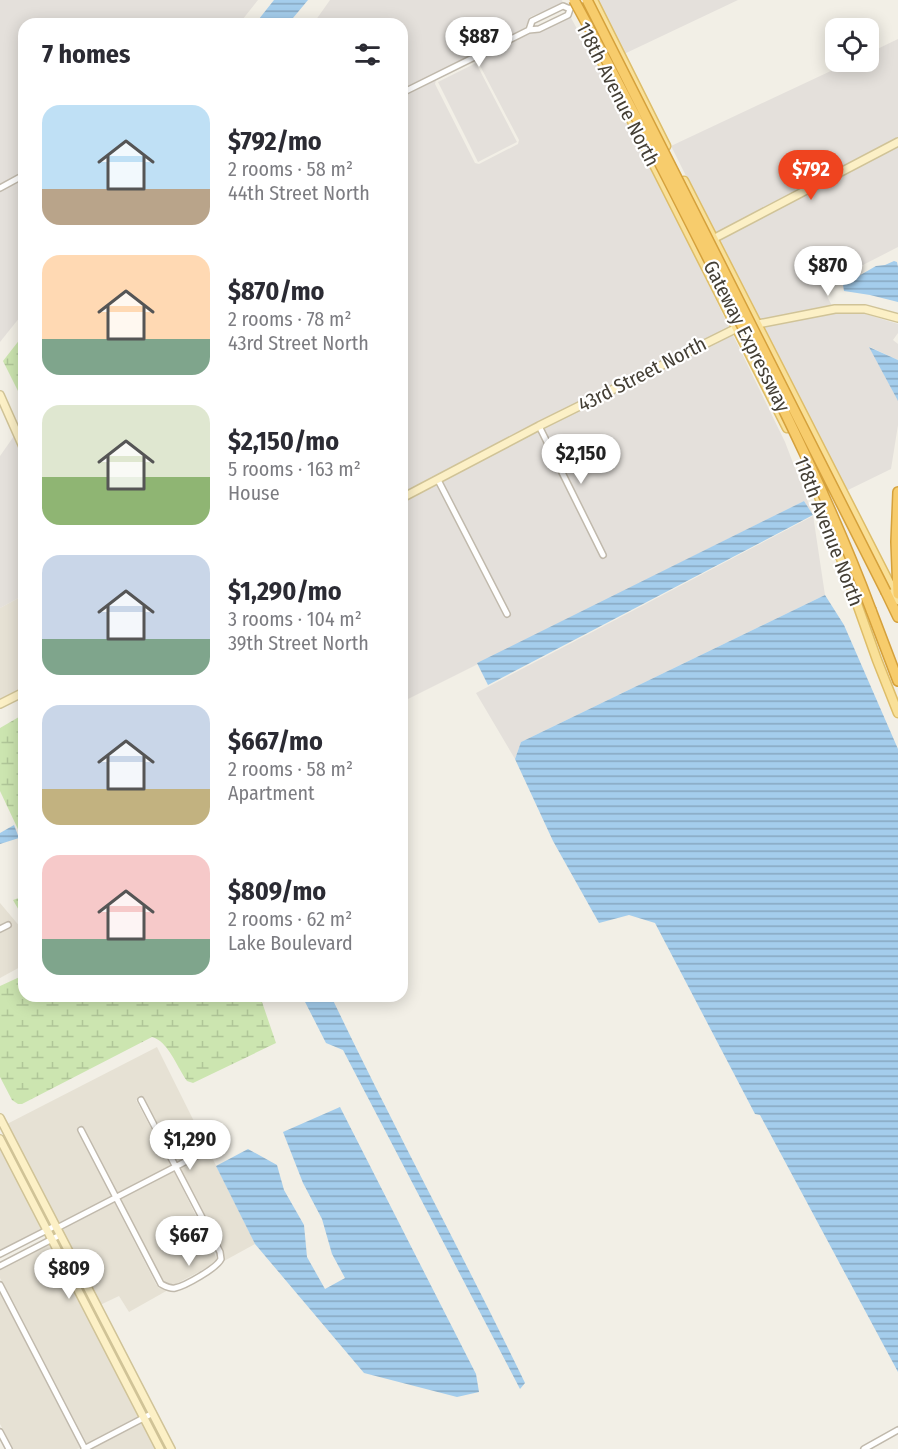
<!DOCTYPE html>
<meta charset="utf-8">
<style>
body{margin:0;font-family:"Fira Sans Condensed",sans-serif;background:#f2f2f3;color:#2b2b33;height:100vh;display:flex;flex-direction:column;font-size:22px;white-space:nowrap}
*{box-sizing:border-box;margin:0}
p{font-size:20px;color:#7c7c81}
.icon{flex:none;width:33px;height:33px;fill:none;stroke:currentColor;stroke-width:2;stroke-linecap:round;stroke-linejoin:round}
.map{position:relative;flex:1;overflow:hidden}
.side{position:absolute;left:18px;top:18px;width:390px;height:984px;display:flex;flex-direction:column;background:#fff;border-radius:18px;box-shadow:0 3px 15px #0003}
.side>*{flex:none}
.fabs{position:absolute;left:825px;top:18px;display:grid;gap:12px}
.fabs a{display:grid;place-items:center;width:54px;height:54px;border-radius:12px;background:#fff;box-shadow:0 3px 15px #0003;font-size:30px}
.price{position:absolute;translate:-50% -51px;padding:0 14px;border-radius:21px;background:#fff;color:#222;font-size:20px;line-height:39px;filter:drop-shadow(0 2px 3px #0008)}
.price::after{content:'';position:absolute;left:50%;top:36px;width:18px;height:14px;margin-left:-9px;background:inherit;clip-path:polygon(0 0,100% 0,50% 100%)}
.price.active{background:#ef441f;color:#fff}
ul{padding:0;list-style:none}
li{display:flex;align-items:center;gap:18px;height:150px;padding:0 24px}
li span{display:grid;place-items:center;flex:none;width:168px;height:120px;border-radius:18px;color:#555}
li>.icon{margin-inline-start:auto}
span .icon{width:72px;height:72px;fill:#fffc;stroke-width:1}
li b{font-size:26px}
h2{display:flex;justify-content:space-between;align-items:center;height:72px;padding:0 24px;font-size:26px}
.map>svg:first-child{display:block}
</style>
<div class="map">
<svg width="898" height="1449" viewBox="0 0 898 1449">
<defs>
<pattern id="wetland-marsh" width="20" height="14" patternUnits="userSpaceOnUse" patternTransform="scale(1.5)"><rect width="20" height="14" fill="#cce5b0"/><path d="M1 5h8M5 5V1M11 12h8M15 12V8" fill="none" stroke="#b0c698"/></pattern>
<pattern id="water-rules" width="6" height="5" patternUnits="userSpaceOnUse" patternTransform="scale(1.5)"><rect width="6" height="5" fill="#a4cdec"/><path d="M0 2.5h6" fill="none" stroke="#87a8c0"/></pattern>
</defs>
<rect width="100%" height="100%" fill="#f2efe6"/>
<path fill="#e6e1d4" d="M24 595V688L0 701V608Z
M0 903 21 928 18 952 22 966 0 978V932L12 926 9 921 0 925Z
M157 1047 255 1244 224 1261 222 1249 180 1168 208 1153 205 1148 177 1163 142 1096 136 1100 171 1166 118 1194 82 1126 77 1130 112 1197 58 1224 7 1124Z
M0 1146 42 1229 0 1251Z
M174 1171 217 1259 214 1264 174 1285 163 1281 120 1199Z
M114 1202 156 1284 159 1288 168 1290 129 1312 119 1296 100 1305 61 1229Z
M50 1244 139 1417 86 1445 0 1278V1270Z
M0 1293 80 1448 77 1449H13L0 1424Z
M142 1422 156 1449H91Z"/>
<path fill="#e4e0db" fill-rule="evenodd" d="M0 0H258L239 24H24V172L0 185Z
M330 0H562L563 3 530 17 525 28 402 90V24H313Z
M597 0H738L624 54Z
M570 16 648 159 729 327 534 425 402 495V97L525 35 540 32ZM474 61 478 62 519 140 518 144 479 164 475 163 435 84 436 80Z
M898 39V139L715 234 671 146 850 62H868L869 53Z
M476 63 517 142 478 162 438 82Z
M898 146V247L822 286 832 306 759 321 718 240Z
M24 179V312L0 342V191Z
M835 312H859L898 324V333L893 340 898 344V360L870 347 898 401V425L891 469 846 491 762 327Z
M732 333 785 442 813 515 825 595 521 742 515 759 476 693 813 516 804 501 402 702V502L436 484 505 618 511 616 442 481 537 431 601 558 607 556 543 427Z
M14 436 24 458V595L0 608V456Z"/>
<path fill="url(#wetland-marsh)" d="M24 334V381L18 391 3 361Z
M24 714V842L0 791V728Z
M24 896V919L13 900Z
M24 975V996H261L262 1002 276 1043 193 1083 187 1081C177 1067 168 1041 152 1037L22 1104H18L12 1100 0 1077V986Z"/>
<path fill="url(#water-rules)" d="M274 0H308L288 24H255Z
M894 261 897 262 898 267V302L870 295 844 291 843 285 876 266 885 265Z
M869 347 898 360V401Z
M804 501 813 515 488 685 477 663Z
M825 595 844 625 898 749V1372L760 1115 755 1114 655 923 629 915 599 923 553 841 515 759 521 742Z
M14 825 19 838 0 844V833Z
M302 996H331C393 1126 462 1253 525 1383L520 1389 343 1050 326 1043Z
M340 1107 476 1374 479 1392 457 1397 364 1373 255 1244 216 1166 248 1149 277 1165 284 1190 304 1225 307 1257 325 1289 345 1278 332 1254 322 1219 303 1183 283 1132Z"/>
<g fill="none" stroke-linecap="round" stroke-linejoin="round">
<defs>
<path id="street" d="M529 30 539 29 568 15 570 9 572 7
M402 93 529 30 532 21 563 6 570 9
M0 188 24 175
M539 426 603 555
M438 480 507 614
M0 929 8 925
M81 1130 161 1284C165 1286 170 1289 175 1288 185 1286 217 1268 221 1259L220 1252 141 1100
M57 1228 204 1152
M0 1254 55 1226
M0 1266 60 1235
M0 1285 85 1449
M0 1432 9 1449
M84 1449 153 1413
M864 1449 898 1430"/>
<path id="secondary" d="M713 239 898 142
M753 325 835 309H865L898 318
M0 395 24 449
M402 498 539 426 739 327
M0 704 24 692
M0 1118 171 1449
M0 1139 160 1449"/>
<path id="primary" d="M593 0 666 146
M595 48 787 428
M684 181 898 600
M817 491 877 660 898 713"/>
<path id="highway" d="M898 492 896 542 898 594
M886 592 898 617
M871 610 898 681"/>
</defs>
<use href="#street" stroke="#c0b9ac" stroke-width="8"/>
<use href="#secondary" stroke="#d0c397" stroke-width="10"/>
<use href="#primary" stroke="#debd68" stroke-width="11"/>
<use href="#highway" stroke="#d5a13c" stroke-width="12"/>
<use href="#street" stroke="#fff" stroke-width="5"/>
<use href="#secondary" stroke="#fcf0c6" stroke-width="7"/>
<use href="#primary" stroke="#f9e098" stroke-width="8"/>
<use href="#highway" stroke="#f7cc6c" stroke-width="9"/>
<defs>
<path id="highway-bridge" d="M574 0C628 99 678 199 729 300 780 401 831 503 871 610
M587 0 886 592"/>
</defs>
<use href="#highway-bridge" stroke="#d5a13c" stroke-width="12" stroke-linecap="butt"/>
<use href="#highway-bridge" stroke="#f7cc6c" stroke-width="9"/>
</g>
<g text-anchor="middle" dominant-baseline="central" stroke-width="4.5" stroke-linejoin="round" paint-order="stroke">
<g font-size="20" fill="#443f35" stroke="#fff">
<text transform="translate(618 94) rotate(63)">118th Avenue North</text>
<text transform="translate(747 336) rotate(63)">Gateway Expressway</text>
<text transform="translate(642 374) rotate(-27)">43rd Street North</text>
<text transform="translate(829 531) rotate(69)">118th Avenue North</text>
</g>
</g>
</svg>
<div class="fabs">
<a><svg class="icon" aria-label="locate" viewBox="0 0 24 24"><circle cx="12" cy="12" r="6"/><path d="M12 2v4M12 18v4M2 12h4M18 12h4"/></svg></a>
</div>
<b class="price" style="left:479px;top:68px">$887</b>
<b class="price active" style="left:811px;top:201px">$792</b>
<b class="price" style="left:828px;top:297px">$870</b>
<b class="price" style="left:581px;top:485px">$2,150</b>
<b class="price" style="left:190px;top:1171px">$1,290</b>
<b class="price" style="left:189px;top:1267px">$667</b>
<b class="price" style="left:69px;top:1300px">$809</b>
<section class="side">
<h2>7 homes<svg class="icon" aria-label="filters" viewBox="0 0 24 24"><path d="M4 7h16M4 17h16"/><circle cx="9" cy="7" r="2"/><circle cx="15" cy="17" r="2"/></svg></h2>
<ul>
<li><span style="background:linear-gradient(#bfe0f5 70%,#b9a48a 0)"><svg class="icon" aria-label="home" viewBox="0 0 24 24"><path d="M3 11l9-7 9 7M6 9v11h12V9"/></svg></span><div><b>$792/mo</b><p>2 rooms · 58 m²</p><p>44th Street North</p></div></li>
<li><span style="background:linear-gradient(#ffd9b3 70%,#7fa58c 0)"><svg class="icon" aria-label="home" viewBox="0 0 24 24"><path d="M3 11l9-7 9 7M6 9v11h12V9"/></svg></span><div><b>$870/mo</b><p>2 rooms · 78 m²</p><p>43rd Street North</p></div></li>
<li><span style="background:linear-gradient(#dfe7d0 60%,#8fb573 0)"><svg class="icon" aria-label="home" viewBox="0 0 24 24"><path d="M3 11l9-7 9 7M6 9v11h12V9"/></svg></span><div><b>$2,150/mo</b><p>5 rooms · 163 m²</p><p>House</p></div></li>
<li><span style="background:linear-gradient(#c9d6e8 70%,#7fa58c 0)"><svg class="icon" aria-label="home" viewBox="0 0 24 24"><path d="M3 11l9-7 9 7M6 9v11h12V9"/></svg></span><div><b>$1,290/mo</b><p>3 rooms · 104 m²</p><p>39th Street North</p></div></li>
<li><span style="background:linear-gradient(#c9d6e8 70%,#c2b280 0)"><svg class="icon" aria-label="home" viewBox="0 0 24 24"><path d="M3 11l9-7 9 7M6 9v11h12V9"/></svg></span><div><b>$667/mo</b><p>2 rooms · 58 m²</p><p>Apartment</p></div></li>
<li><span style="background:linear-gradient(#f6c9c9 70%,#7fa58c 0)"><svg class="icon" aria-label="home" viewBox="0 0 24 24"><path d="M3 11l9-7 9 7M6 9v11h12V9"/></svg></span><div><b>$809/mo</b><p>2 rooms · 62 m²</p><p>Lake Boulevard</p></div></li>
</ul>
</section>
</div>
